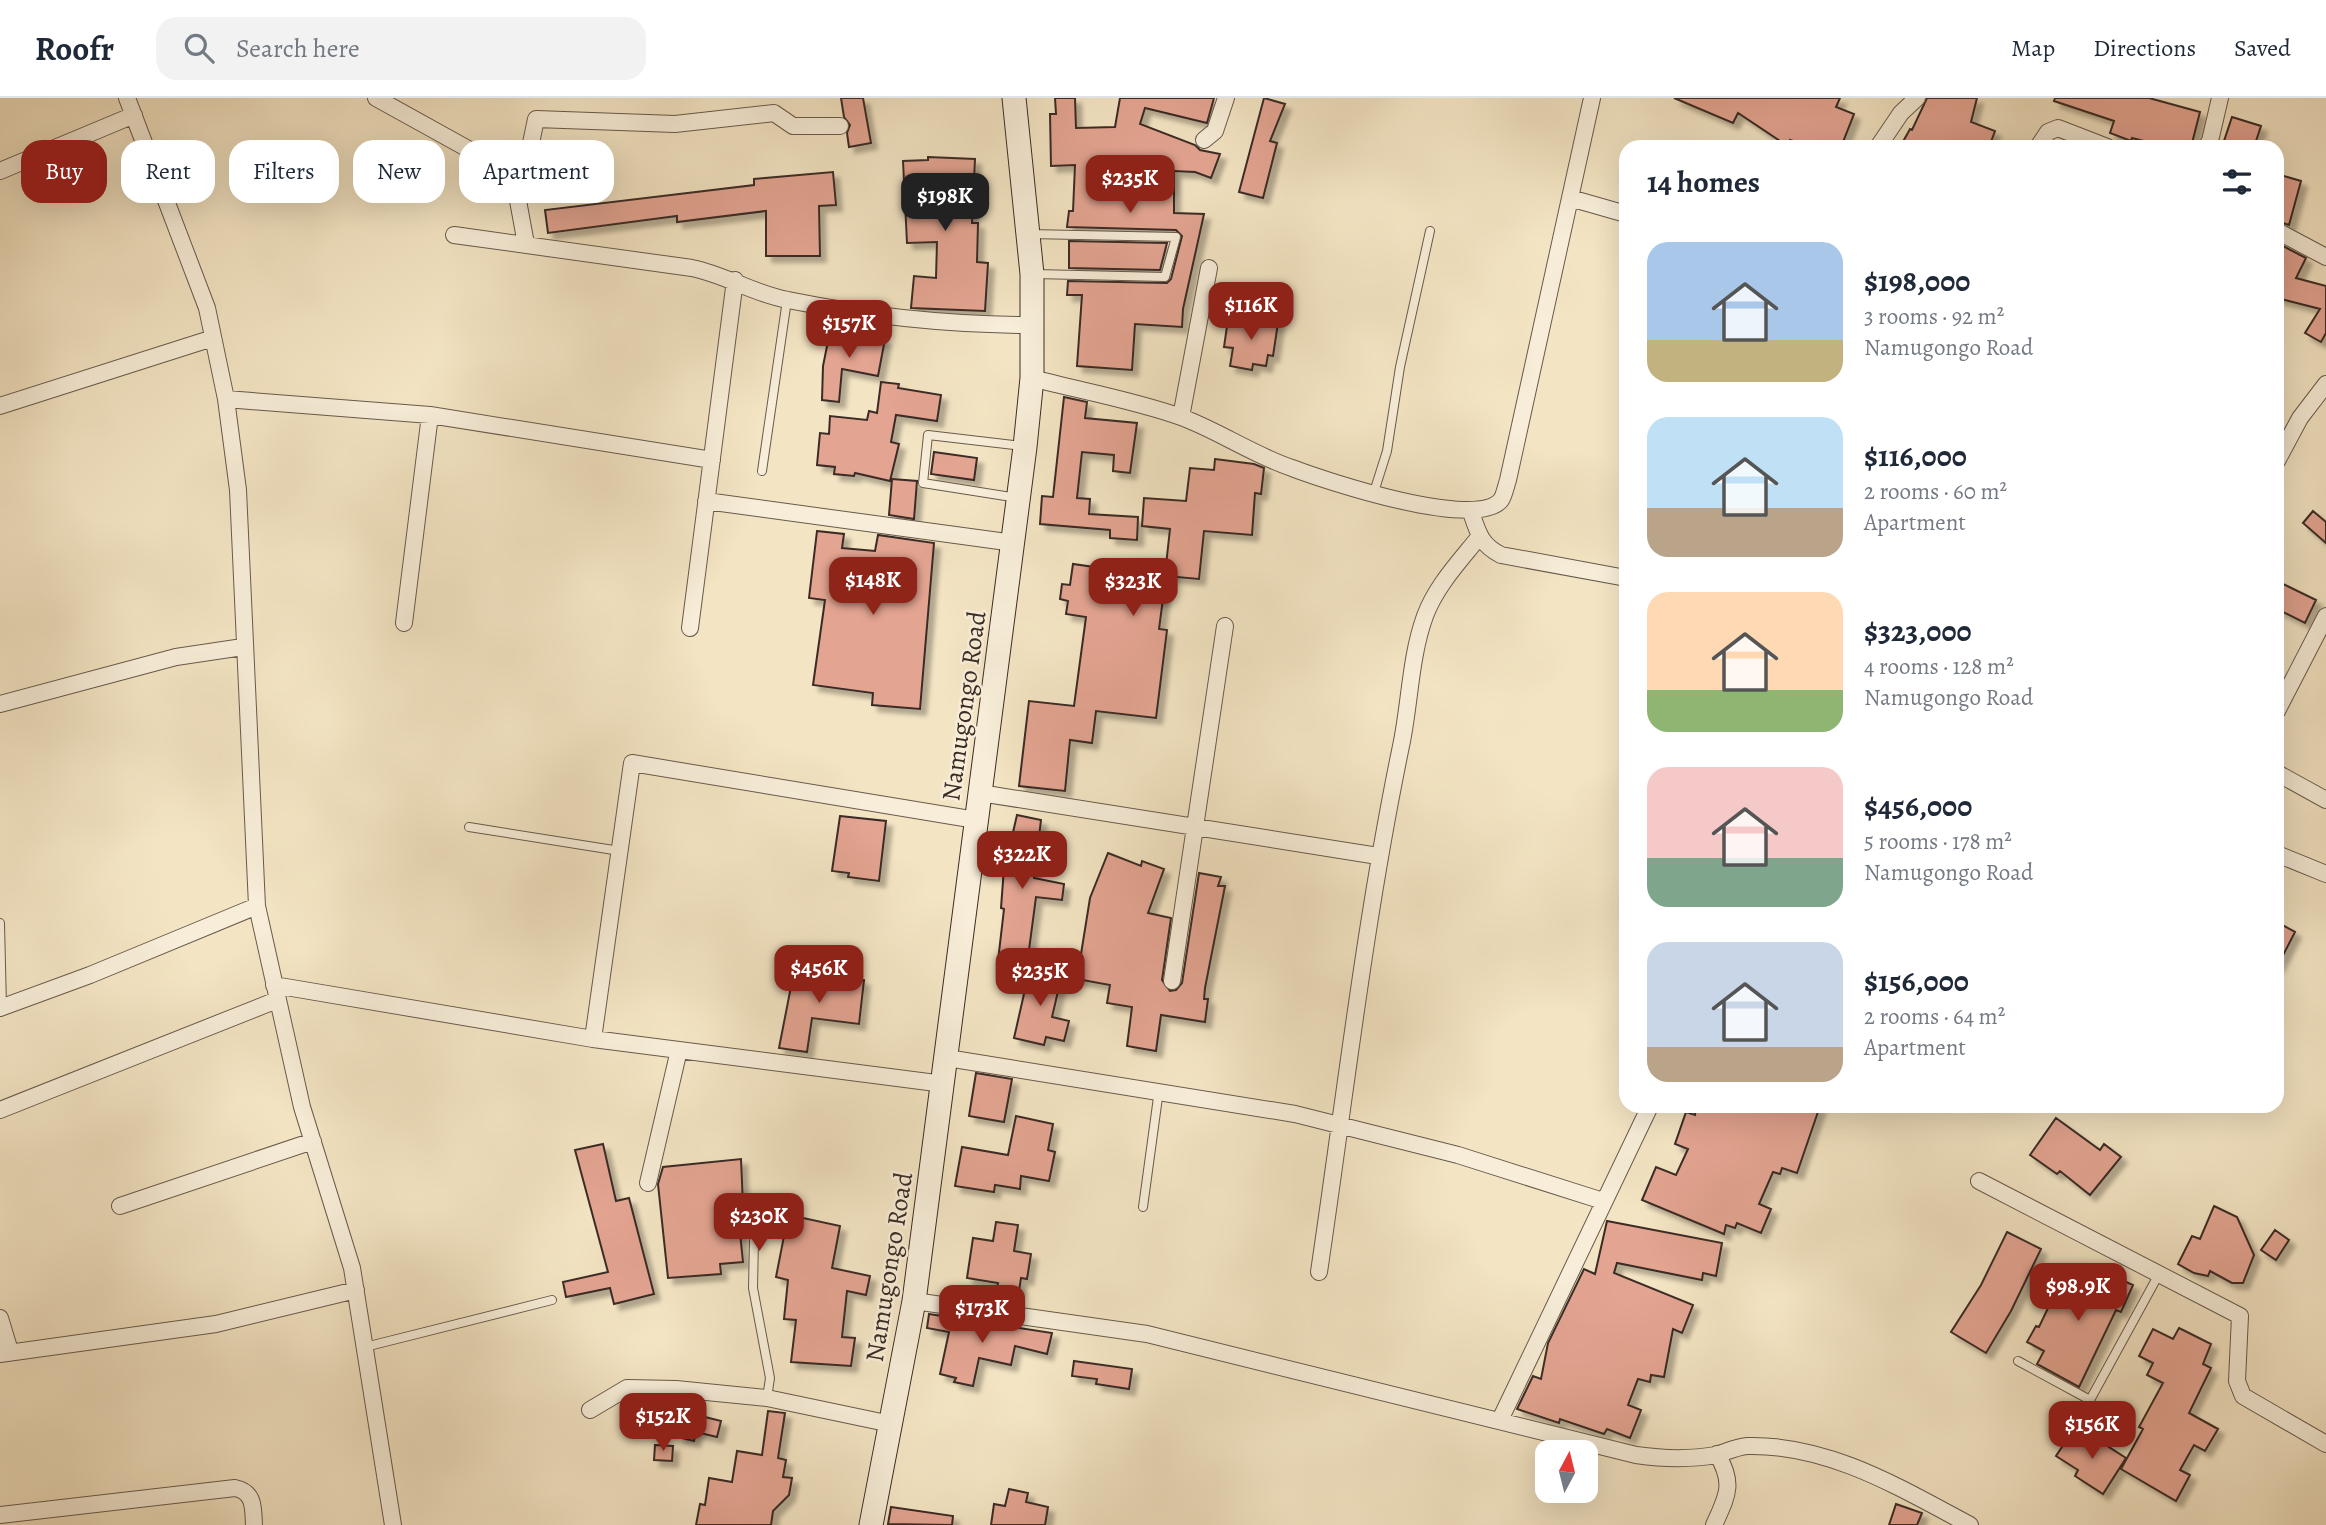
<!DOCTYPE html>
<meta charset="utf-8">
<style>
body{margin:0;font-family:Alegreya,serif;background:#f2f2f3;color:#1f2937;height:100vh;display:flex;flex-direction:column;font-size:26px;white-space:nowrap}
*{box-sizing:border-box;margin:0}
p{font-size:23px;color:#747a83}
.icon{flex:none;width:38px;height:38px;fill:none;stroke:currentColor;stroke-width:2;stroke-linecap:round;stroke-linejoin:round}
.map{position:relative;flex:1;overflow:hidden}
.sheet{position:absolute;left:1619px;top:42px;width:665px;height:973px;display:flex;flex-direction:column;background:#fff;border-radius:21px;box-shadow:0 7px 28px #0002}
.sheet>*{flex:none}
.guide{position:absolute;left:21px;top:42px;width:665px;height:63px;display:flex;gap:14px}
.needle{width:46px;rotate:7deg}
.fabs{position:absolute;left:1535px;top:1342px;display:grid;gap:14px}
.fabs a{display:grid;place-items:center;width:63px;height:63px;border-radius:14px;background:#fff;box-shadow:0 7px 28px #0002;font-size:35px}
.price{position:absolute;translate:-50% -60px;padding:0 16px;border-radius:14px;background:#8f2418;color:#fff;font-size:23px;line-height:46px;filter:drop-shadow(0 2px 4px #0008)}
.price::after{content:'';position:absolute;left:50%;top:42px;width:21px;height:16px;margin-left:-10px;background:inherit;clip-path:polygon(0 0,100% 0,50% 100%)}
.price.selected{background:#222;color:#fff}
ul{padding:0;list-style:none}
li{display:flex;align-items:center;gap:21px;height:175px;padding:0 28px}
li span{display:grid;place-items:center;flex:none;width:196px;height:140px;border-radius:21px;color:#555}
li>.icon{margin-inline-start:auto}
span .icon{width:84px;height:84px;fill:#fffc;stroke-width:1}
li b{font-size:30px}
h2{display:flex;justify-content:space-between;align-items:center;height:84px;padding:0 28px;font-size:30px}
.chip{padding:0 24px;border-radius:21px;background:#fff;box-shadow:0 7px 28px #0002;font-size:24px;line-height:63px}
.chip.selected{background:#8f2418;color:#fff}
header{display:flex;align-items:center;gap:42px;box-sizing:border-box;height:98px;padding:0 35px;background:#fff;border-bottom:2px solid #e0e1e3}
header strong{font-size:33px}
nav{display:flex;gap:38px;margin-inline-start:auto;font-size:24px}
.search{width:490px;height:63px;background:#f2f2f3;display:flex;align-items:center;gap:18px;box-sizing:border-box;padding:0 24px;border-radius:21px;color:#747a83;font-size:26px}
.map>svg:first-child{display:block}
</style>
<header>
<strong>Roofr</strong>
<div class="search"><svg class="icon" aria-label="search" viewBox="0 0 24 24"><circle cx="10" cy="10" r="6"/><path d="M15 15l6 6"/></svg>Search here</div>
<nav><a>Map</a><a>Directions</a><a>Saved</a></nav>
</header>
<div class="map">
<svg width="2326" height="1427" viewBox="0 0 2326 1427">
<defs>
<filter id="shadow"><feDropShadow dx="6" dy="6" stdDeviation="2" flood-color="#0004"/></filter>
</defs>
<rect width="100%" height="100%" fill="#f3e4c3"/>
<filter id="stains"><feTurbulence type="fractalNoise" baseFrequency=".00286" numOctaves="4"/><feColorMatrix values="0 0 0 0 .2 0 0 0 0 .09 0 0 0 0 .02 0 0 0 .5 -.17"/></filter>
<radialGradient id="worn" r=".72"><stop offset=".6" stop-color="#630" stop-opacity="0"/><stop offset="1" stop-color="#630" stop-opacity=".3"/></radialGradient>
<path fill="#e3a491" stroke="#3a2c25" stroke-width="2" fill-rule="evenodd" filter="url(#shadow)" d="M841 0H863L871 45 849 49 847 35 850 27 844 19Z
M1055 0H1075L1076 30 1115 29 1120 0H1214L1207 25 1145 10 1140 26 1195 47 1200 52 1220 56 1211 80 1195 74 1174 73V115L1204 116 1183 211 1182 229 1135 226 1132 272 1077 268 1082 197H1067L1068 183 1167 185 1171 181 1182 138 1176 132 1067 129 1069 113H1073L1075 67 1051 68 1050 16H1056Z
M1264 0 1285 6 1270 43 1277 45 1263 100 1239 94Z
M1674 0H1840L1836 9 1854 16 1841 49H1821L1808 44 1807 47 1790 42 1789 49 1738 15 1733 25Z
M1927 0H1977L1971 24 1995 33 1989 49H1900L1910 31 1912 32Z
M2055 0H2149L2200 14 2191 49H2167L2132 40 2131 43 2110 35 2114 23 2054 3Z
M2232 19 2261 28 2254 49H2222Z
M928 59 975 61 972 125H978L977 164 988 165 985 213 911 210 914 178 936 180 937 144 907 145 903 63 928 62Z
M833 74 836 107 819 108 820 158H766V113L677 124V118L548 135 545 112 754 87V81Z
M2277 76 2301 83 2289 127 2277 123Z
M1069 143 1167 145 1160 172 1069 170Z
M2277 145 2306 160 2296 180 2326 188V235L2321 244 2305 235 2320 211 2277 200Z
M1236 218 1278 225 1273 258 1268 257 1266 268 1253 266 1252 272 1230 268 1233 250 1224 249 1227 228 1235 229Z
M830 233 885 241 878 278 842 271 839 304 822 302 823 268Z
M881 284 899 286 898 290 941 297 937 323 896 317 891 344 899 346 890 383 855 375 854 378 834 376 835 369 817 367 820 335 829 336 830 318 867 322 869 313 877 315Z
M1064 299 1087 304 1085 320 1137 325 1130 375 1113 373 1114 357 1082 354 1077 400 1090 401 1089 416 1138 419 1137 442 1110 440V432L1040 426 1042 398 1053 399Z
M934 354 977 360 974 382 931 376Z
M1215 361 1254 366 1264 370 1261 396 1255 395 1252 437 1204 433 1199 481 1166 478 1159 531 1167 532 1156 620 1096 613 1092 645 1070 642 1065 693 1019 688 1029 603 1074 608 1086 519 1066 516 1068 503 1060 501 1062 486 1070 487 1073 466 1122 473 1123 462 1166 467 1170 431 1142 428 1144 400 1186 403 1190 370 1214 372Z
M892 381 917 383 914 421 889 417Z
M2313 413 2326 424V445L2303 425Z
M817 433 844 436 842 450 875 453 878 437 934 445 920 611 872 607 873 595 813 587 825 502 809 500ZM881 467 916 471 913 499 879 495Z
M2277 483 2316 502 2305 525 2277 511Z
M1017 717 1041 722 1034 780 1064 786 1062 802 1036 799 1027 867 998 863 1004 811 1001 810 1006 743H1011Z
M840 718 886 723 879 783 848 779 849 775 832 773Z
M1108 755 1141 768 1142 763 1164 771 1148 815 1171 820 1162 882 1170 893 1176 892 1182 885 1199 775 1221 779 1218 788H1225L1205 890 1204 901H1208L1205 924 1161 917 1156 953 1127 948 1132 909 1107 905 1110 887 1077 881 1090 800Z
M2277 824 2295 834 2277 869Z
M1031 865 1055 869 1053 888 1059 889 1052 919 1069 923 1064 943 1046 939 1044 947 1014 940Z
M795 868 819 872 818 876 864 882 859 926 812 920 807 954 779 950Z
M976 975 1012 981 1004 1024 969 1018Z
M1696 1008H1820L1797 1075 1782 1070 1780 1076 1773 1074 1759 1106 1771 1111 1761 1135 1737 1125 1735 1130 1726 1127 1724 1136 1642 1102 1656 1069 1676 1077 1688 1051 1675 1046 1686 1014 1695 1017Z
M1016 1018 1053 1026 1048 1052 1055 1054 1049 1083 1021 1078 1020 1091 995 1087 994 1094 955 1088 962 1049 1008 1057Z
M2056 1020 2100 1052 2104 1046 2121 1059 2090 1097 2060 1073 2057 1076 2030 1057Z
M603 1046 616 1103 629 1100 654 1196 614 1206 610 1190 566 1199 563 1184 608 1174 575 1052Z
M741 1061 743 1107 840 1128 832 1170 870 1178 866 1197 847 1193 842 1239 855 1240 851 1268 791 1264 796 1222 784 1221 788 1182 776 1179 785 1133 739 1125 743 1164 720 1166 721 1176 668 1180 658 1086 663 1069Z
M2214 1108 2237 1119 2254 1157 2243 1185H2232L2210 1173 2208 1178 2194 1175 2178 1166 2192 1138 2200 1141Z
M1607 1123 1722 1145 1716 1178 1703 1175 1702 1182 1617 1165 1614 1175 1693 1207 1682 1235 1673 1231 1664 1279 1651 1277 1650 1284 1638 1281 1628 1307 1641 1312 1630 1340 1607 1331 1604 1336 1560 1321 1559 1325 1517 1311 1533 1278 1541 1281 1548 1245 1584 1171 1595 1176Z
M996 1124 1018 1127 1014 1153 1031 1156 1027 1181 1021 1180 1019 1193 997 1190 998 1185 967 1180 973 1140 993 1143Z
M2275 1132 2289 1142 2276 1162 2261 1152Z
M2007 1134 2041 1151 2011 1213 1986 1255 1951 1234 1981 1187Z
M2068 1168 2104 1185 2108 1176 2133 1187 2121 1214 2116 1212 2079 1289 2037 1266 2044 1253 2027 1244 2036 1228 2039 1229Z
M929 1216 1052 1235 1047 1256 1015 1248 1011 1267 979 1260 973 1288 954 1284 956 1280 940 1276 949 1234 927 1230Z
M2179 1230 2211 1246 2203 1266 2211 1270 2189 1315 2218 1331 2205 1353 2194 1347 2180 1372 2190 1377 2176 1403 2121 1371 2143 1331 2139 1329 2163 1285 2147 1277 2153 1265 2139 1258 2153 1231 2173 1241Z
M1074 1263 1132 1271 1129 1291 1096 1286 1097 1281 1072 1278Z
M768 1313 785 1315 778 1360 786 1362 783 1379 792 1380 789 1397 773 1413 771 1427H696L700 1406 705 1407 709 1380 732 1384 737 1353 762 1357Z
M685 1314 721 1323 717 1339 696 1334 694 1343 678 1339Z
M2072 1334 2086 1344 2090 1337 2126 1360 2103 1396 2075 1378 2078 1372 2056 1358Z
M655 1347 673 1348 672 1363 654 1362Z
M1009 1391 1028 1395 1026 1404 1048 1409 1045 1427H991L994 1406 1005 1408Z
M1896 1406 1922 1415 1917 1427H1889Z
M891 1409 953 1418 952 1427 888 1426Z"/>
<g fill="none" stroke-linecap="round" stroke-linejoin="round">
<defs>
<path id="lane" d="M1029 136 1176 139 1165 179 1035 176
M762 373 787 202
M1374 394 1387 353 1400 269 1430 133
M1018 400 923 385 928 337 1022 348
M469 729 620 753
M0 825 2 909
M1143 1109 1159 992
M754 1142 753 1190 770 1280 767 1300
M365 1249 552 1202
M2018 1263 2090 1302 2159 1176"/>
<path id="street" d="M127 0 207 210 226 301 238 392 257 808 302 1009 352 1170 393 1427
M376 0 497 67 514 81 526 146
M1204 42 1215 33 1226 0
M1878 49 1901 15 1917 0
M2038 49 2048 34 2058 30 2107 49
M2206 49 2210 43 2220 0
M0 73 134 17
M514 81 525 74 536 21 675 26 774 15 793 28H840
M1570 100 1626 116
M2277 133 2326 159
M454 137 692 170C726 177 754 196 788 202 867 218 953 227 1033 227
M1032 280C1081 293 1133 302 1181 319 1219 333 1253 357 1292 370 1326 383 1477 433 1501 402 1504 398 1506 388 1508 382L1592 0
M226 301 430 317 712 362
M0 308 213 240
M1181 319 1209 170
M2277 363 2300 320 2326 286
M706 403 1014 445
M1471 414C1478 435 1481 447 1501 457L1626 480
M404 525 430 317
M690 530 735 182
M0 606 176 559 243 549
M2277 613 2326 518
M2277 675 2326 702
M980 695 1378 758
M2277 756 2326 776
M1172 883 1225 528
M274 887 593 941 944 986
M0 910 90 877 257 808
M593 941 632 665 976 722
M947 960 1295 1016 1458 1057 1603 1103
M0 1012 277 902
M1979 1083 2240 1218 2237 1283 2243 1298 2326 1346
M648 1085 679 952
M120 1108 313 1043
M1319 1174C1345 998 1365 822 1401 648 1410 606 1410 559 1425 518 1436 488 1459 464 1479 439
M914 1203 1147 1236 1636 1357C1664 1361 1688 1362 1716 1357 1726 1354 1736 1349 1747 1348 1829 1346 1900 1390 1970 1427
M0 1220 10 1253
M0 1256 216 1226 356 1192
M590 1312 627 1290 676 1291 767 1300 891 1326
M1500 1322 1650 1008
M0 1417 235 1390C255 1394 253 1411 254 1427
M1714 1427C1727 1398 1735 1386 1717 1356"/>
<path id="secondary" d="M871 1427 914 1203 1025 349 1032 280V176L1014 0"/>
</defs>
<use href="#lane" stroke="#685a4c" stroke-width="10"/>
<use href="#street" stroke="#685a4c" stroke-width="18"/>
<use href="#secondary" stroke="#3a2c25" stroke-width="25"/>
<use href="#lane" stroke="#f7edd8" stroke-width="8"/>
<use href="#street" stroke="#f7edd8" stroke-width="16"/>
<use href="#secondary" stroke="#f7edd8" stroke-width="23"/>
</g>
<g text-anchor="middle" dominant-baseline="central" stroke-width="5" stroke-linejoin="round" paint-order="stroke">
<g font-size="26" fill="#3a2c25" stroke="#f7edd8">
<text transform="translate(964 608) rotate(-82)">Namugongo Road</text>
<text transform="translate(889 1169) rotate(-81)">Namugongo Road</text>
</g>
</g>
<rect width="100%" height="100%" filter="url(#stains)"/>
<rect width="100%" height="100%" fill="url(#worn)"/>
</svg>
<div class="fabs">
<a><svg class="needle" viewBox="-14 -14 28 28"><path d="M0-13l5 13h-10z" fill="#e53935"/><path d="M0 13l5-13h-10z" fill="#747a83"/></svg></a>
</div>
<b class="price" style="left:1130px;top:117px">$235K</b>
<b class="price selected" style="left:945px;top:135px">$198K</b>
<b class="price" style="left:1251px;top:244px">$116K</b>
<b class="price" style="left:849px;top:262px">$157K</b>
<b class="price" style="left:873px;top:519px">$148K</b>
<b class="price" style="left:1133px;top:520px">$323K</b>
<b class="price" style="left:1022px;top:793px">$322K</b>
<b class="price" style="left:819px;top:907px">$456K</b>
<b class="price" style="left:1040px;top:910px">$235K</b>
<b class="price" style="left:759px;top:1155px">$230K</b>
<b class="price" style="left:2078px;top:1225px">$98.9K</b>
<b class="price" style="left:982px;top:1247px">$173K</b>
<b class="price" style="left:663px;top:1355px">$152K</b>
<b class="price" style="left:2092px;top:1363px">$156K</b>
<div class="guide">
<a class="chip selected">Buy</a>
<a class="chip">Rent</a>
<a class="chip">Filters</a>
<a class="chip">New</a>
<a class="chip">Apartment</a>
</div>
<section class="sheet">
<h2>14 homes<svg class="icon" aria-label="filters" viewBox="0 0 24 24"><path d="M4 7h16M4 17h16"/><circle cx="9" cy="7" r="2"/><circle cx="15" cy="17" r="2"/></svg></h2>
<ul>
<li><span style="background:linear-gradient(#a9c7e8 70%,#c2b280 0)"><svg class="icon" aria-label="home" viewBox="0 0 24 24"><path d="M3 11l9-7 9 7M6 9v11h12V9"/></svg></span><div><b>$198,000</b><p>3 rooms · 92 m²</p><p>Namugongo Road</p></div></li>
<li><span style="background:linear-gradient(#bfe0f5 65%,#b9a48a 0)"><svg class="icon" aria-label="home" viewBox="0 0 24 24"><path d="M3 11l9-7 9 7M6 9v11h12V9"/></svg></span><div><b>$116,000</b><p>2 rooms · 60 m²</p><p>Apartment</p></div></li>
<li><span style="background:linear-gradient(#ffd9b3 70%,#8fb573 0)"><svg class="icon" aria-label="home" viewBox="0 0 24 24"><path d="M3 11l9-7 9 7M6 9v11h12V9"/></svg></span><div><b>$323,000</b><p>4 rooms · 128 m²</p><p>Namugongo Road</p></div></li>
<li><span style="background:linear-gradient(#f6c9c9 65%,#7fa58c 0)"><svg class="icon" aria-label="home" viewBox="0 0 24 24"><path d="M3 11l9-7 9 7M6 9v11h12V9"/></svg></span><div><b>$456,000</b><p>5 rooms · 178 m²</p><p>Namugongo Road</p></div></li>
<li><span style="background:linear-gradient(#c9d6e8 75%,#b9a48a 0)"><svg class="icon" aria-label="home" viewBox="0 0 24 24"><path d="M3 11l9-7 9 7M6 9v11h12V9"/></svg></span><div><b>$156,000</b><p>2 rooms · 64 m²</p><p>Apartment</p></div></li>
</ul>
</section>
</div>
